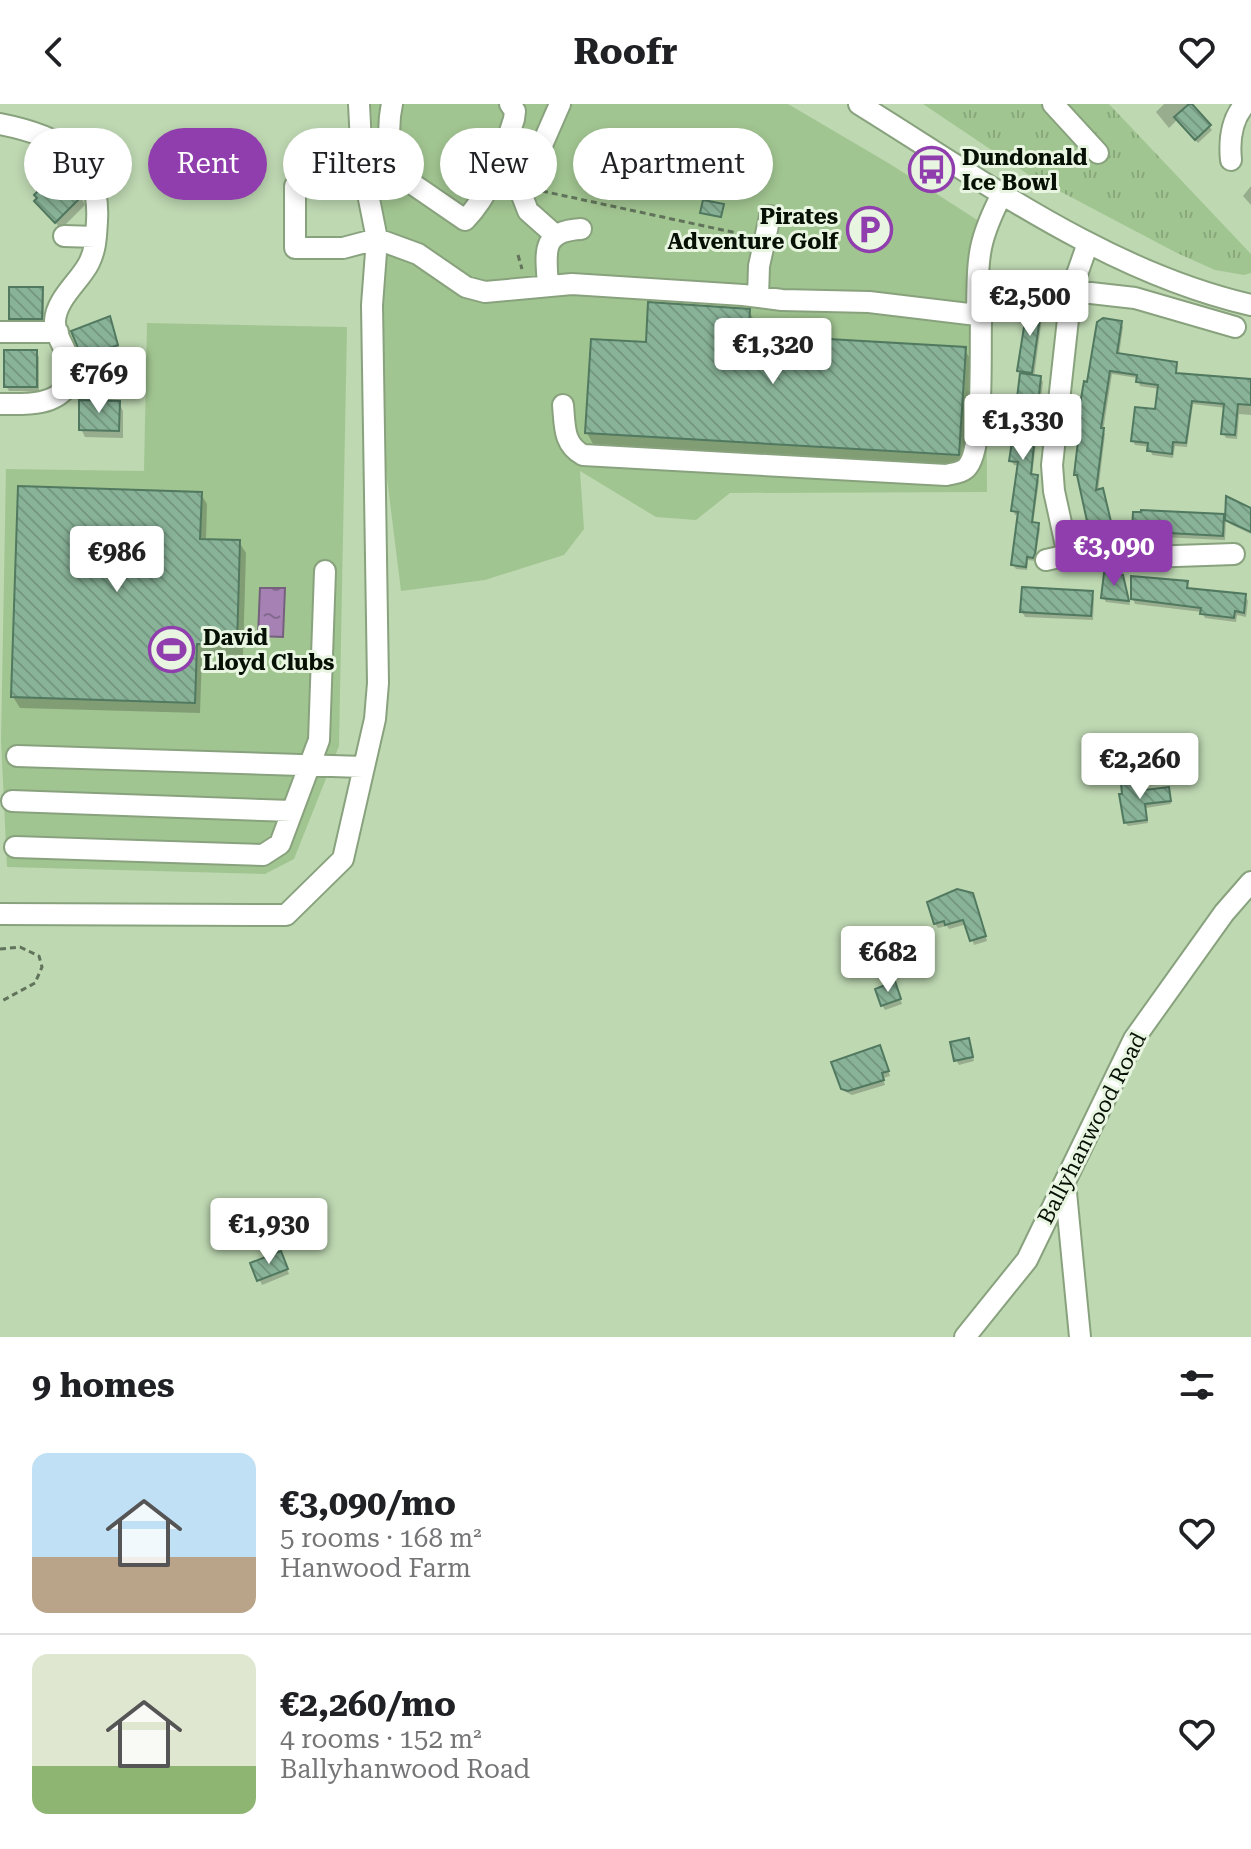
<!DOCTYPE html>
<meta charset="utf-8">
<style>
body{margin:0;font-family:"Roboto Serif",serif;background:#f6f6f6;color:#202124;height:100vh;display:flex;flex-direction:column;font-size:30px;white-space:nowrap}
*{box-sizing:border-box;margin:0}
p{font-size:26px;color:#757577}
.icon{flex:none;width:44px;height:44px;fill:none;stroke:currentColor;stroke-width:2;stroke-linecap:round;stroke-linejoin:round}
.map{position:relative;height:1233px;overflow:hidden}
.panel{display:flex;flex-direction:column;background:#fff;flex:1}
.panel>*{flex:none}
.guide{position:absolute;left:24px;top:24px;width:800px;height:72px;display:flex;gap:16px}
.price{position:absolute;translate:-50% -68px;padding:0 18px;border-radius:8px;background:#fff;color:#222;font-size:26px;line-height:52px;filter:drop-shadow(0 2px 4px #0008)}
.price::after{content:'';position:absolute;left:50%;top:48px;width:24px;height:18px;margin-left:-12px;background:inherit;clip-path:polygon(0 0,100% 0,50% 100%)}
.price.current{background:#903ead;color:#fff}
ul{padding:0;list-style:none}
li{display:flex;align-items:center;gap:24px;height:200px;padding:0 32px}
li+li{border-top:2px solid #e0e0e0}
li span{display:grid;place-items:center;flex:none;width:224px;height:160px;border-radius:16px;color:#555}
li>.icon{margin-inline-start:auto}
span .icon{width:96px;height:96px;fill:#fffc;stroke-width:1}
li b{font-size:34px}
h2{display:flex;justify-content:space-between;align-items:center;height:96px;padding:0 32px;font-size:34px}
.tag{padding:0 28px;border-radius:36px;background:#fff;box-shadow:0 4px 12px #0003;font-size:28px;line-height:72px}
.tag.current{background:#903ead;color:#fff}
header{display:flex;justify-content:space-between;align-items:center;height:104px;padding:0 32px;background:#fff;font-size:36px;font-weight:700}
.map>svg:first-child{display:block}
</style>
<header><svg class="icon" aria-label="back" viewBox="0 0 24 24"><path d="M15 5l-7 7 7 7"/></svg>Roofr<svg class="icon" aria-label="heart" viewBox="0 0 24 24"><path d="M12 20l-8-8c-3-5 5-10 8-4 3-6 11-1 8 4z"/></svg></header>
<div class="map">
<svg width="1251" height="1233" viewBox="0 0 1251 1233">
<defs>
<pattern id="park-tufts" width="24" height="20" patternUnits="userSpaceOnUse" patternTransform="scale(2)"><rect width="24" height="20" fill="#a1c591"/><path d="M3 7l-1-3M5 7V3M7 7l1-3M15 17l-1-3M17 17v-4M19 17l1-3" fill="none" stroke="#89a87b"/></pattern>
<pattern id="water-ripples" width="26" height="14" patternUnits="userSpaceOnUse" patternTransform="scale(2)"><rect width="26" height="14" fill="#a582b3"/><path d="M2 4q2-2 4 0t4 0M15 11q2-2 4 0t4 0" fill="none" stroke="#84698f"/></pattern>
<pattern id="building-back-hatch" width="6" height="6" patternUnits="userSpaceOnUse" patternTransform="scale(2)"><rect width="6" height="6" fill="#89b398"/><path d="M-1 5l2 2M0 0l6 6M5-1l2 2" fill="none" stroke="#759981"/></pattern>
</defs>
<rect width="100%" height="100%" fill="#bed8b2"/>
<path fill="#a1c591" d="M371 0H788L890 60 996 128 986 186 987 388 730 389 696 416 656 413 580 367 584 425 564 451 485 476 401 487 386 366 382 184Z
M147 219 347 223 339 642 294 755 265 770 7 763 1 636 6 365 144 367Z"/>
<path fill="url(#park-tufts)" d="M923 0H1109L1251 150V169L1244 171 1215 166 1177 149 1029 71Z"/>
<path fill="url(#water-ripples)" stroke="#76607e" stroke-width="2" d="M260 484H285L283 533 258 532Z"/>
<path fill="#0003" d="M1164 0H1189L1212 26 1198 39 1177 16 1169 24 1156 8Z
M1251 82V101L1243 92Z
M81 93 85 101 61 125 36 97Z
M42 185 44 190V219H14L11 214Z
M1041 202 1043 206 1034 273 1040 274 1043 278 1032 372 1037 373 1039 377 1033 420 1038 421 1040 425 1035 457 1028 456 1027 466 1016 465 1013 461 1020 411H1015L1013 406 1019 362 1014 361 1011 357 1016 322 999 320 997 316 1018 297 1022 271 1019 267Z
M749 207 755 218V226L776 227 781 235 964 245 971 256 964 361 593 340 587 329 648 240Z
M109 214 121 249 89 261 74 228Z
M1121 219 1123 223 1119 251 1176 259 1177 271 1251 277V311L1239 310 1237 335 1226 334 1223 329 1226 304 1193 300 1187 343 1175 342 1173 354 1152 351 1150 343 1135 341 1133 337 1157 308 1160 285 1140 282 1138 274 1112 270 1103 327 1105 330 1098 388 1104 391 1114 430 1095 435 1076 371 1083 316 1080 312 1089 280Z
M36 248 39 253V287H9L6 282Z
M119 299 123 307V334L85 333 81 325Z
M201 390 207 400 206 437 239 438 246 449 243 551 202 550 200 609 20 604 13 593Z
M1251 406V430L1230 420 1227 415Z
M1223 412 1226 416 1225 436 1137 432 1134 427Z
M1122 473 1130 501 1106 498 1103 493Z
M1187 479 1190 486 1245 492 1248 497 1246 513 1237 511 1236 518 1205 514 1202 508 1135 500 1133 495Z
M1092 489 1094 494 1093 516 1025 513 1022 508Z
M1133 679 1137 689 1168 685 1171 700 1146 704 1148 719 1128 722 1125 718Z
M975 796 987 837 974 841 967 820 949 825 947 822 938 824 935 820Z
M897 885 902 900 885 906 882 901Z
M968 936 974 957 959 961 956 956Z
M882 948 890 972 883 974 885 981 852 991 844 987 841 981Z
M283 1154 289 1170 262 1181 253 1160Z"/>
<path fill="url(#building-back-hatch)" stroke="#517960" stroke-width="2" d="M1189 0H1192L1211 21 1195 36 1174 13Z
M58 67 82 92 55 119 34 97 37 94 34 91Z
M703 96 724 100 721 113 700 109Z
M9 183H43L42 215H9Z
M648 198 750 205 749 224 778 225 777 232 966 243 959 351 585 329 591 235 646 238Z
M1028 198 1042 200 1032 269 1017 267Z
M110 212 118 241 82 254 71 227Z
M1103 214 1122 217 1117 249 1177 258 1176 269 1251 275V301L1238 300 1235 331 1221 330 1224 300 1192 297 1186 339 1173 338 1172 350 1147 347 1148 339 1131 337 1135 303 1155 305 1158 281 1136 278 1137 271 1110 267 1101 324H1104L1096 386 1103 384 1113 426 1090 431 1077 371H1074L1081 312H1078L1084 277 1087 278 1097 218Z
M4 246H37V283H4Z
M1020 269 1041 272 1031 370 1038 371 1032 418 1039 419 1035 450 1033 454 1027 453 1026 463 1011 461 1018 408 1011 407 1018 358 1009 357 1015 319 994 316 998 292 1017 294Z
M79 296 120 297 119 327 79 326Z
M18 382 202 388 200 435 240 436 237 541 197 540 195 599 11 593Z
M1226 392 1251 404V428L1225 416Z
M1141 406 1224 410 1223 432 1132 427 1133 408H1141Z
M1104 469 1123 471 1129 497 1101 494Z
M1131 472 1188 477 1187 484 1246 490 1244 509 1235 507 1234 514 1200 510 1201 504 1131 495Z
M1022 483 1093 487 1091 512 1020 508Z
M1134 677 1136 687 1169 683 1171 697 1145 700 1147 716 1124 719 1119 690H1122L1121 679Z
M957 785 973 789 986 832 970 837 963 816 945 821 944 817 934 820 927 798Z
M895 877 901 895 881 902 875 885Z
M969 934 973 953 954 957 950 938Z
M880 941 889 967 882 969 884 976 848 987 841 985 831 958Z
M281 1147 288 1165 257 1177 250 1159Z"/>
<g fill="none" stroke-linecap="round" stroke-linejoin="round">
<defs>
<path id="minor" d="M392 0C387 22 389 49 398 70L465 116C493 87 502 52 514 15L515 7 510 0
M859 0C982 76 1107 168 1251 201
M1053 0 1098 49
M0 20C56 31 101 51 97 117 96 132 96 145 89 159 80 177 56 195 55 217 54 238 82 260 68 281 54 303 23 300 0 300
M1231 56C1229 36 1231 16 1245 0
M295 82V144H343L377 135 418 150 466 183 485 188 572 180 743 191 782 196 869 198 977 211C978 154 976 140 1003 88
M555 131 528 107 521 89 560 0
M64 132 96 133
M1088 139 1075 176 1068 215 1052 361 1054 387 1068 451 1095 447H1114L1148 453 1234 450
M548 182C546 149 540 127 581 125
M1073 187 1135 194 1235 223
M758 193 759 162 770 112
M0 228H58
M72 267 124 268
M563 301C565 322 563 340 583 351L946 371C954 369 963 369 968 362 984 341 980 248 981 218L977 211
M1046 456 1068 451
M17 652 363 663
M12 697 292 707
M15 743 263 751 280 740 319 636 325 467
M0 810 286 811 343 755 375 615 378 579 372 201 377 135 362 60 359 0
M1065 1078 1080 1233
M965 1233 1027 1156 1134 935 1224 809 1251 778"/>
</defs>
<use href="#minor" stroke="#89a27e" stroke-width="24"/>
<path stroke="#61735a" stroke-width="3" stroke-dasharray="6 4" stroke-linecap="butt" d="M542 87 746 131
M518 151 522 165
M0 845 20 843 39 852 42 863 35 879 0 898"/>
<use href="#minor" stroke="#fff" stroke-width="20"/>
</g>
<defs>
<symbol id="bus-ring" viewBox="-11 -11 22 22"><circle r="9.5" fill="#e7f5e1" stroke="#903ead" stroke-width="1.5"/><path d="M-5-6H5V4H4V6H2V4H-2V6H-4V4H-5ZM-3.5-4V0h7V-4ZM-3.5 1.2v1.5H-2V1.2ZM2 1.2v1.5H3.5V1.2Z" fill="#903ead"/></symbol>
<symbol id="parking-ring" viewBox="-11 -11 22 22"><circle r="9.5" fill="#e7f5e1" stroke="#903ead" stroke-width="1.5"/><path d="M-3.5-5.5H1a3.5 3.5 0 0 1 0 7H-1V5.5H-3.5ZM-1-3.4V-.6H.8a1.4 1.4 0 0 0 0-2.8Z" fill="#903ead"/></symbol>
<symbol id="stadium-ring" viewBox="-11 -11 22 22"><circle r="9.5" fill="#e7f5e1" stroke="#903ead" stroke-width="1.5"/><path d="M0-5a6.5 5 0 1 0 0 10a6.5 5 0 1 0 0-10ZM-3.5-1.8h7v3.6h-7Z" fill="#903ead"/></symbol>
</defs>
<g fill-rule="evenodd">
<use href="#bus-ring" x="906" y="40" width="51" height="51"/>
<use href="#parking-ring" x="844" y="100" width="51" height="51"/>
<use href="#stadium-ring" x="146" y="520" width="51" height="51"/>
</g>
<g text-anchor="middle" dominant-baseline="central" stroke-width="6" stroke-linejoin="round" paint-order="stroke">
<g font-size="22" font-weight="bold" fill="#071004" stroke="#e7f5e1" text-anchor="start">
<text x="962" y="53">Dundonald<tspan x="962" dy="25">Ice Bowl</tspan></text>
<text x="838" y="112" text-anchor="end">Pirates<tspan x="838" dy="25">Adventure Golf</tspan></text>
<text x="203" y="533">David<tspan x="203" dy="25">Lloyd Clubs</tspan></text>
</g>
<g font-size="22" fill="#071004" stroke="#e7f5e1">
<text transform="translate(1092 1024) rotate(-63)">Ballyhanwood Road</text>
</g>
</g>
</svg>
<b class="price" style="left:1030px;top:234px">€2,500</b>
<b class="price" style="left:773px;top:282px">€1,320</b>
<b class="price" style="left:99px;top:311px">€769</b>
<b class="price" style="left:1023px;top:358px">€1,330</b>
<b class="price current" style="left:1114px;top:484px">€3,090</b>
<b class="price" style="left:117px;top:490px">€986</b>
<b class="price" style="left:1140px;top:697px">€2,260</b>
<b class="price" style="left:888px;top:890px">€682</b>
<b class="price" style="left:269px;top:1162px">€1,930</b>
<div class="guide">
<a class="tag">Buy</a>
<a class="tag current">Rent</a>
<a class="tag">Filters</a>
<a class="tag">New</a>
<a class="tag">Apartment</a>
</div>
</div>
<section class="panel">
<h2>9 homes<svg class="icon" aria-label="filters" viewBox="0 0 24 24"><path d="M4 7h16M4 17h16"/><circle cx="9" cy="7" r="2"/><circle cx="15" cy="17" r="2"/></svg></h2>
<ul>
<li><span style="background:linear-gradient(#bfe0f5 65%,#b9a48a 0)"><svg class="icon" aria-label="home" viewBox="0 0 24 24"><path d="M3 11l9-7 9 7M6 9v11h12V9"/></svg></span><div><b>€3,090/mo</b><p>5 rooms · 168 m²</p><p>Hanwood Farm</p></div><svg class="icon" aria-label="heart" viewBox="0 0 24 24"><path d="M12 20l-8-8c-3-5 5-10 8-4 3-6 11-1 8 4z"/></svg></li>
<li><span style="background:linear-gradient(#dfe7d0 70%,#8fb573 0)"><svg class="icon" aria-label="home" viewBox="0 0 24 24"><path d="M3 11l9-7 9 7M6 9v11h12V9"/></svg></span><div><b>€2,260/mo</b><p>4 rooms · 152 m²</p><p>Ballyhanwood Road</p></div><svg class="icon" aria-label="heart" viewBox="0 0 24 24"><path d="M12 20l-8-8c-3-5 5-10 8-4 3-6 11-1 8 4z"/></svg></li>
</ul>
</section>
